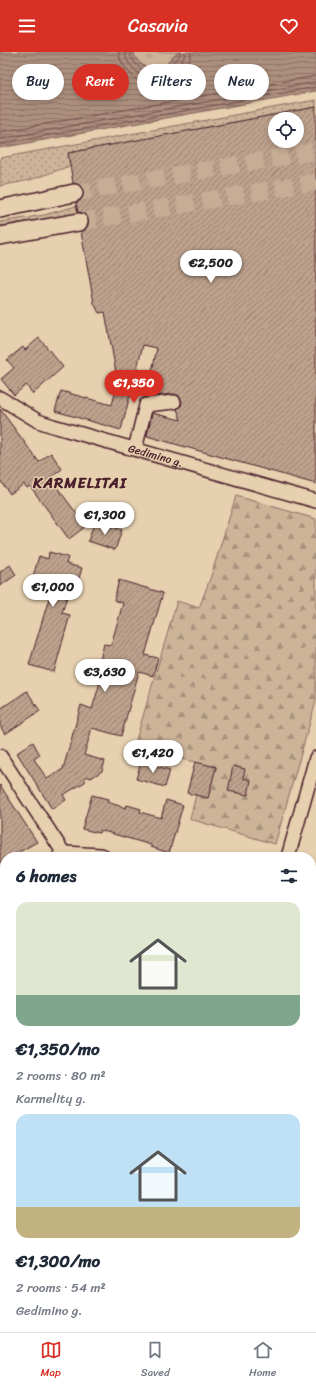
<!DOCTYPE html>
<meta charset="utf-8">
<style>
body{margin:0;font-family:Sriracha,sans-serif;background:#f2f2f3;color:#1f2937;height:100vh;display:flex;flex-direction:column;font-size:15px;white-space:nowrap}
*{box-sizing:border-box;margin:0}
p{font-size:13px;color:#747a83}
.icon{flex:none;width:22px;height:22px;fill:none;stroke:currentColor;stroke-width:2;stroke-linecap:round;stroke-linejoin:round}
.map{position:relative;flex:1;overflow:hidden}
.drawer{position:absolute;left:0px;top:800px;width:316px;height:480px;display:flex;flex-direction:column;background:#fff;border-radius:16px 16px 0 0;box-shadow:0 2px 6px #0003}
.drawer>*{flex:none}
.guide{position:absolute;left:12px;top:12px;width:292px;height:36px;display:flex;gap:8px}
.tools{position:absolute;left:268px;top:60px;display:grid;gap:8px}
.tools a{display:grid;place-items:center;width:36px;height:36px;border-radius:50%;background:#fff;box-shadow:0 2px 6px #0003;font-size:20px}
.price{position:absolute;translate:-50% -34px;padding:0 9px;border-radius:14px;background:#fff;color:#222;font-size:13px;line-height:26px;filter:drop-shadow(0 1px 2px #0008)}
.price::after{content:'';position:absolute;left:50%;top:24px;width:12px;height:9px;margin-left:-6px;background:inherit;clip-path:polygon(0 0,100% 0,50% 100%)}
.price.on{background:#d93025;color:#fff}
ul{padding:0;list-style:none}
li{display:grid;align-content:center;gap:8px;height:212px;padding:0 16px}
li span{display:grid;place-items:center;height:124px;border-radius:12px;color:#555}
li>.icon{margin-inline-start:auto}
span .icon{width:72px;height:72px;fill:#fffc;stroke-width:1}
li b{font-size:17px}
h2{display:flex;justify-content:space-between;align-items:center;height:48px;padding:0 16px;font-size:17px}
.chip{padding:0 14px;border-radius:18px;background:#fff;box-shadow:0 2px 6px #0003;font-size:14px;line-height:36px}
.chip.on{background:#d93025;color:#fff}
header{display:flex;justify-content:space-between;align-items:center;height:52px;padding:0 16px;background:#d93025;color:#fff;font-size:18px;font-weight:600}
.menu{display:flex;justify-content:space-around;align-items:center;height:56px;border-top:1px solid #e0e1e3;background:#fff;font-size:11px;color:#747a83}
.menu a{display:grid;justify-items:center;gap:2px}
.menu .on{color:#d93025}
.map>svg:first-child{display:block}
</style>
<header><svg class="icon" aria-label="menu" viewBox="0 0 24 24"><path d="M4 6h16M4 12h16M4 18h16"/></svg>Casavia<svg class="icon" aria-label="heart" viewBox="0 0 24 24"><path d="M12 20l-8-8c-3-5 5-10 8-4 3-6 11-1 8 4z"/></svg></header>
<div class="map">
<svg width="316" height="1280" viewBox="0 0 316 1280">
<defs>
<pattern id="grass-dots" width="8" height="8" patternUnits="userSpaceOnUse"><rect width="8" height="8" fill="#cdb499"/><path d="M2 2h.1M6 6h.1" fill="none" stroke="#a8927d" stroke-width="1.8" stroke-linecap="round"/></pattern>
<pattern id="forest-firs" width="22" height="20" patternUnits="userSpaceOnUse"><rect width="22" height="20" fill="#cdb499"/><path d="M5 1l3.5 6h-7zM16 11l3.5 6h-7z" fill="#a8927d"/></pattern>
<pattern id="park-tufts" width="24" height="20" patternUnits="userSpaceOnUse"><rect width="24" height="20" fill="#cdb499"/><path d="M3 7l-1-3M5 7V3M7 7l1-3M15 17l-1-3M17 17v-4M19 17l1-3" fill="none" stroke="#a8927d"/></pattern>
<pattern id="water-rules" width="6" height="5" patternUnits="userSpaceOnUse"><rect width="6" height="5" fill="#ad8f7e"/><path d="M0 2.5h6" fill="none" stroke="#8f7467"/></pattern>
<pattern id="building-hatch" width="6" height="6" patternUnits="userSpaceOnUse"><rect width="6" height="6" fill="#bda28d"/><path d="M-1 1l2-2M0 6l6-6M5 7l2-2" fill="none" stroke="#9c8373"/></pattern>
</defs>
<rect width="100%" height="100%" fill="#e6d0af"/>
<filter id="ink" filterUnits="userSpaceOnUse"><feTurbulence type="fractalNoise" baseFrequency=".025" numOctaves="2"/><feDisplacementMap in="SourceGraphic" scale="8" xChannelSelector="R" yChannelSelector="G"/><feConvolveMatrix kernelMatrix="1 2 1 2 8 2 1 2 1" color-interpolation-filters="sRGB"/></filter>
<g filter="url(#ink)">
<path fill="url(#grass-dots)" stroke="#8c6a62" d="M316 48V55L68 101 70 114 30 128 0 134V106Z
M76 154 78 162 0 174V170L44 163Z"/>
<path fill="url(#forest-firs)" stroke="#8c6a62" d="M236 444 316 467V649L275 792 190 767 196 743 208 746 216 715 143 698 136 688 177 549 199 556 211 524Z"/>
<path fill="url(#park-tufts)" stroke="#8c6a62" d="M133 0H179C172 4 169 11 163 15 151 22 137 12 133 0Z
M311 892 316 894V1259L311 1258Z
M5 899V944L0 942V913Z
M0 1043 5 1044V1176L0 1175Z"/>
<path fill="url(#water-rules)" stroke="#85625d" d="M0 0H133C137 12 151 22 163 15 169 11 172 4 179 0H316V39L0 96Z"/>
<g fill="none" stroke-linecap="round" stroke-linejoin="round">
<path stroke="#724c4c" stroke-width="1" d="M119 0C119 8 123 13 128 19 145 40 164 35 181 18 186 13 191 8 191 0
M125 0C125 6 128 10 131 14 147 33 162 28 177 13 182 9 185 6 185 0
M130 0C130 5 134 10 138 14 150 27 162 21 173 10 177 7 180 5 180 0
M0 80 316 24
M0 87 316 30
M0 92 316 35"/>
</g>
<path fill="url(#building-hatch)" stroke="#4a1f2b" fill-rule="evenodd" d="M316 55V432L147 384 152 361 181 368 177 357 181 354 182 349 178 343 173 342 155 344 147 342 157 296 143 293 121 378 55 359 61 339 112 353 120 321 116 320 105 260 99 261 94 251 81 180 85 178 88 174 89 168 86 163 83 161 78 160 76 151 81 148 84 144V139L81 134 77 132 73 131 68 101ZM275 67H297V89H275Z
M39 286 63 315 33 342 26 333 14 343 1 327 14 316 7 308 23 295 25 298Z
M0 357 39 410 51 401 62 417 50 426 86 474 69 487 30 434 27 436 24 432 10 442 0 428Z
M95 469 122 478 115 498 88 489Z
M49 500 68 505 66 512 82 516 75 540 69 538 62 561 70 563 54 620 29 613 50 543 43 541 45 532 32 528 39 504 48 507Z
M10 513 16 523 0 534V520Z
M119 528 163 541 145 603 158 606 153 624 139 620 121 684 92 676 84 703 105 709 102 719 91 726 86 724 85 730 63 743 66 748 52 757 17 701 33 690 40 703 34 707 47 727 63 717 81 653 92 657 105 614 99 612 104 592 111 593 123 551 114 548Z
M27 639 40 659 5 682 0 674V657Z
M141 710 170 718 165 735 136 727Z
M195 710 216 715 208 746 187 741Z
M233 714 245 717 243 726 251 728 248 743 228 739Z
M0 733 37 790 10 805H5V808L0 811Z
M92 743 108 747 107 750 126 756 127 753 141 757 140 760 161 766 166 748 183 753 169 801 151 795V793L100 778 99 781 82 777Z"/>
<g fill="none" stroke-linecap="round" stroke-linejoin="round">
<path stroke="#c7ad95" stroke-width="17" stroke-dasharray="17 8" stroke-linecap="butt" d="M74 141 316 99
M79 170 316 130"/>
<defs>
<g id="minor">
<path id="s1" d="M0 346 38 369 53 374 316 449"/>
<path d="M135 397 146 353 174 350"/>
<path d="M0 704 65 803"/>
<path d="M288 805 316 706"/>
<path d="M0 1178 5 1180"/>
<path d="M0 1234 5 1261"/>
<path d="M311 1263 316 1264"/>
<path d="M8 1275 9 1280"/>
<path d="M152 1280 153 1275"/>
<path d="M258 1280 259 1275"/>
</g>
<path id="major" d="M0 157 74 141
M0 184 79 170
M61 805 65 803 101 805
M0 836 5 833
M311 862 316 864"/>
</defs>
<use href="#minor" stroke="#4a1f2b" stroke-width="16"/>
<use href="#major" stroke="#4a1f2b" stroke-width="20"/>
<use href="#minor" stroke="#e6d0af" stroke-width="13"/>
<use href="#major" stroke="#e6d0af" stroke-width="17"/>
</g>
</g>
<g text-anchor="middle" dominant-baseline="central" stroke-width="3" stroke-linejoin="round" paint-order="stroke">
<g font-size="11" fill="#4a1f2b" stroke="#e6d0af">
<text stroke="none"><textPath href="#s1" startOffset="167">Gedimino g.</textPath></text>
</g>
<g font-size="15" font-weight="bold" letter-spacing="1" fill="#4a1f2b" stroke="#e6d0af">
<text x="80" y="431">KARMELITAI</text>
</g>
</g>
</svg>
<div class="tools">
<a><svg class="icon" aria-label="locate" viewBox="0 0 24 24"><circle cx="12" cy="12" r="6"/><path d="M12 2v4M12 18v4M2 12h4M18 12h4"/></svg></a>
</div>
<b class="price" style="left:211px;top:232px">€2,500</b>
<b class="price on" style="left:134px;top:352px">€1,350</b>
<b class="price" style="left:105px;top:484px">€1,300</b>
<b class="price" style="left:53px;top:556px">€1,000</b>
<b class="price" style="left:105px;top:641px">€3,630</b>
<b class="price" style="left:153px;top:722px">€1,420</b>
<div class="guide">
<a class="chip">Buy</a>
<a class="chip on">Rent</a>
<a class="chip">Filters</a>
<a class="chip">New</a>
</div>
<section class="drawer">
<h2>6 homes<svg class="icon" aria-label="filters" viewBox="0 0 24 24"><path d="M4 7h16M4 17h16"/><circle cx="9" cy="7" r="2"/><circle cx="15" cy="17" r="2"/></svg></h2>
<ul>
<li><span style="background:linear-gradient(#dfe7d0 75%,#7fa58c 0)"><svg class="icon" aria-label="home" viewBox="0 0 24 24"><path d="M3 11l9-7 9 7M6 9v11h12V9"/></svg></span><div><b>€1,350/mo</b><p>2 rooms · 80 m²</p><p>Karmelitų g.</p></div></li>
<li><span style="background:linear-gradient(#bfe0f5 75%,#c2b280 0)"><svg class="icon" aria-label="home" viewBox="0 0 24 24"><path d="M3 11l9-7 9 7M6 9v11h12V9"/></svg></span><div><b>€1,300/mo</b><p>2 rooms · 54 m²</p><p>Gedimino g.</p></div></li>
</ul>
</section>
</div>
<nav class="menu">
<a class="on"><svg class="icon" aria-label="map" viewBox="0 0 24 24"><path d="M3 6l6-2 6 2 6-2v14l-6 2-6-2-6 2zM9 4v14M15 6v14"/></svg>Map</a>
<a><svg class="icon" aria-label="saved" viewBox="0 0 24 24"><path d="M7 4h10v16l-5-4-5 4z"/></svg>Saved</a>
<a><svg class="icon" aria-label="home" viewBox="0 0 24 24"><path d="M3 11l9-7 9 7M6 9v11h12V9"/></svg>Home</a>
</nav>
